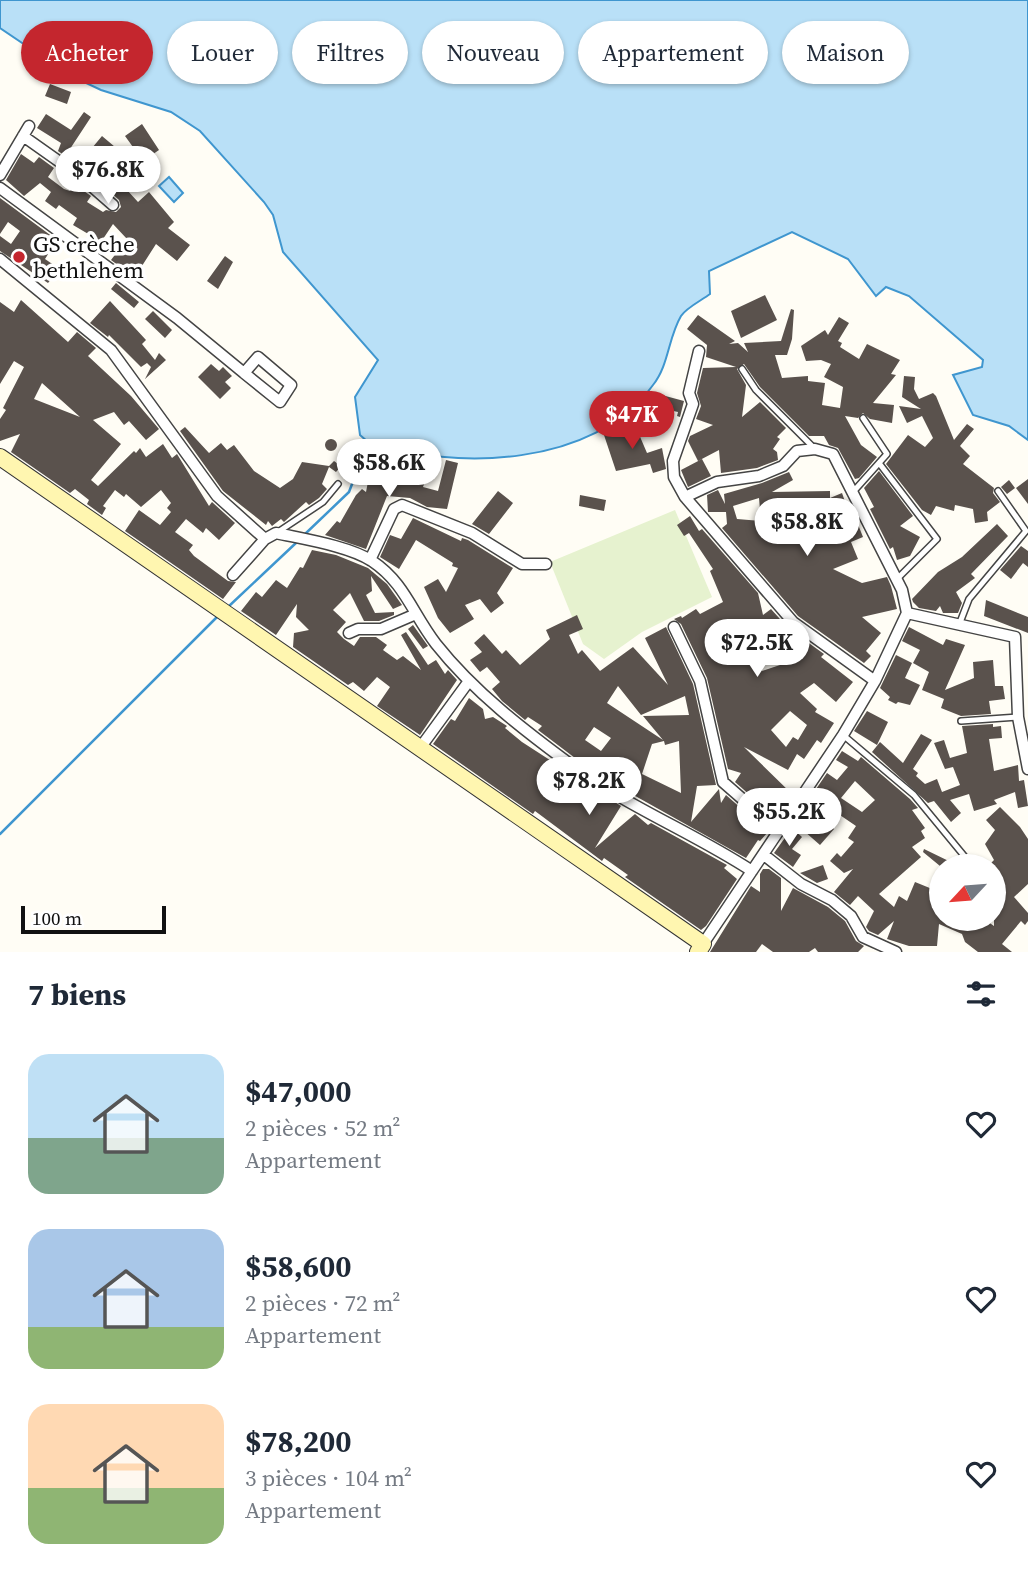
<!DOCTYPE html>
<html lang="fr">
<meta charset="utf-8">
<style>
body{margin:0;font-family:"Source Serif 4",serif;background:#f2f2f3;color:#1f2937;height:100vh;display:flex;flex-direction:column;font-size:26px;white-space:nowrap}
*{box-sizing:border-box;margin:0}
p{font-size:23px;color:#747a83}
.icon{flex:none;width:38px;height:38px;fill:none;stroke:currentColor;stroke-width:2;stroke-linecap:round;stroke-linejoin:round}
.map{position:relative;height:952px;overflow:hidden}
.side{display:flex;flex-direction:column;background:#fff;flex:1}
.side>*{flex:none}
.top-card{position:absolute;left:21px;top:21px;width:987px;height:63px;display:flex;gap:14px}
.needle{width:46px;rotate:244deg}
.buttons{position:absolute;left:929px;top:854px;display:grid;gap:14px}
.buttons a{display:grid;place-items:center;width:77px;height:77px;border-radius:50%;background:#fff;box-shadow:0 2px 5px #0004;font-size:35px}
.scale{position:absolute;left:21px;bottom:18px;width:145px;box-sizing:border-box;padding-left:7px;border:4px solid #111;border-top:0;font-size:19px;line-height:24px;white-space:nowrap;color:#111;-webkit-text-stroke:5px #fff;paint-order:stroke}
.price{position:absolute;translate:-50% -60px;padding:0 16px;border-radius:24px;background:#fff;color:#222;font-size:23px;line-height:46px;filter:drop-shadow(0 2px 4px #0008)}
.price::after{content:'';position:absolute;left:50%;top:42px;width:21px;height:16px;margin-left:-10px;background:inherit;clip-path:polygon(0 0,100% 0,50% 100%)}
.price.selected{background:#c4262e;color:#fff}
ul{padding:0;list-style:none}
li{display:flex;align-items:center;gap:21px;height:175px;padding:0 28px}
li span{display:grid;place-items:center;flex:none;width:196px;height:140px;border-radius:21px;color:#555}
li>.icon{margin-inline-start:auto}
span .icon{width:84px;height:84px;fill:#fffc;stroke-width:1}
li b{font-size:30px}
h2{display:flex;justify-content:space-between;align-items:center;height:84px;padding:0 28px;font-size:30px}
.chip{padding:0 24px;border-radius:32px;background:#fff;box-shadow:0 2px 5px #0004;font-size:24px;line-height:63px}
.chip.selected{background:#c4262e;color:#fff}
.map>svg:first-child{display:block}
</style>
<div class="map">
<svg width="1028" height="952" viewBox="0 0 1028 952">
<rect width="100%" height="100%" fill="#fffdf5"/>
<path fill="#e6f2cf" d="M675 510 712 597 642 632 604 659 583 644 550 562Z"/>
<path fill="#b9e0f7" stroke="#3f96cf" stroke-width="2" d="M0 0H1028V440L1009 426 973 415 953 375 982 367 983 360 909 296 886 287 876 296 848 259 792 232 709 271 710 294C702 300 686 308 681 316 668 338 669 365 653 385 594 467 456 471 368 442L360 435 355 397 378 360 283 252 273 215 264 202 200 131 171 112 101 90 71 76 0 28Z
M169 177 183 193 174 202 159 186Z"/>
<g fill="none" stroke-linecap="round" stroke-linejoin="round">
<path stroke="#3f96cf" stroke-width="2.5" d="M304 535 349 492 368 442
M228 607 297 542
M0 834 218 616"/>
</g>
<path fill="#5a524d" fill-rule="evenodd" d="M50 84 71 92 67 104 45 96Z
M84 112 91 117 68 152 74 155 71 160 58 151 61 143 37 128 46 114 71 130Z
M142 124 159 150 143 161 125 136Z
M102 136 147 174 127 190 138 202 149 192 174 222 168 228 190 245 177 261 156 244 140 269 135 265 130 274 111 260 127 239 113 224 97 248 87 241 90 235 73 225 77 218 59 205 56 209 45 201 51 192 40 183 24 196 6 180 21 154 34 163 39 157 54 168 48 177 64 189 70 191 74 184 91 196 87 202 103 212 106 210 116 212 121 207 119 200 86 170 99 154 92 148Z
M0 198 57 240 45 259 61 270 54 280 52 278 48 283 0 251V236L11 244 20 231 8 222 0 234Z
M225 256 233 262 218 289 207 281Z
M116 283 139 302 134 308 111 289Z
M765 295 777 320 741 338 731 311Z
M21 300 68 342 77 332 96 348 88 356 131 396 159 429 146 440 129 421 124 425 114 412 93 420 121 444 91 480 98 486 134 451 136 453 140 448 146 457 163 444 172 458 177 454 209 506 212 502 235 523 219 540 206 528 203 533 186 519 175 532 193 545 189 550 194 556 228 581 236 582 223 599 125 531 139 510 160 525 171 512 167 508 171 503 161 490 141 507 126 494 124 497 115 490 103 506 106 508 102 515 87 504 89 500 75 489 70 493 11 452 20 434 0 441V419L6 410 3 408 24 367 14 361 0 384V302L14 312ZM42 383 80 417 34 399Z
M110 301 146 340 142 344 155 360 159 353 166 360 145 379 151 367 147 363 141 367 109 335 108 337 90 323Z
M791 309 794 310 792 339 787 355H775L782 378 808 376V381L825 383 822 405 840 408 843 387 824 377 831 364 821 360 806 361 801 346 825 330 828 335 839 317 849 323 838 341 842 343 840 347 859 359 867 344 900 360 891 374 896 375 873 403 894 405 892 423 870 419 863 413 858 418 845 416 861 445 877 457 859 478 855 479 838 448 829 445 824 436H809L760 387 744 364 737 369 746 385 742 417 760 402 786 428 777 437 780 439 773 449 777 452 778 460 757 468 721 473 719 450 698 461 688 441 690 436 713 425 696 419 701 406 697 393 703 368 736 367 706 357 707 345 687 329 698 315 735 341 729 344 738 343 748 352 744 343 781 341Z
M153 311 172 330 165 338 145 319Z
M211 364 219 371 223 367 232 376 225 382 231 388 220 399 198 377Z
M904 376 915 377 914 389 919 399 933 393 936 396 954 440 967 424 974 429 960 446 970 456 963 464 994 488 993 493 1000 502 987 512 988 521 975 523 973 509 955 505 954 511 936 506 931 515 922 510 886 464 908 435 925 447 933 438 922 416 907 423 899 406 921 409 902 397Z
M658 394 684 401 680 417 677 416 678 412 655 407Z
M635 425 647 453 662 448 666 469 653 473 650 464 616 471 603 432 611 429 613 434Z
M185 427 209 453 221 443 227 450 234 445 254 471 280 488 293 479 302 462 329 466 334 461 341 466 336 472 329 467 322 484 327 489 319 498 309 505 306 502 284 522 281 519 272 526 268 521 266 525 223 491 180 431Z
M325 445a6 6 0 1 1 12 0a6 6 0 1 1-12 0Z
M373 456 396 459 393 477 410 480 413 468 428 473 423 487 438 491 446 460 458 463 447 509 427 507 410 498 387 496 366 549 325 535 337 521 340 523 356 495 362 489 366 492Z
M702 459 711 476 688 487 681 470Z
M879 471 913 516 900 526 920 537 910 556 897 560 893 547 890 549 870 509 874 507 864 488Z
M789 472 793 480 772 492 830 491V498L842 493 851 519 855 517 863 537 851 542 858 559 833 569 862 583 887 577 891 586 897 609 862 617 881 633 866 651 871 656 864 663 798 616 722 528 727 524 726 512H708L707 495 718 490 725 504 724 494 762 483ZM759 498 761 521 737 519 733 506Z
M1028 479V504L1016 488Z
M1009 480 1015 488 1007 494 1001 487Z
M498 491 513 503 489 534 472 524Z
M580 495 606 500 604 511 579 506Z
M690 516 699 531 702 529 758 593 763 615 771 609 788 628 824 654 821 657 853 682 836 702 814 683 800 693 817 709 815 712 834 723 821 743 817 740 804 759 797 754 788 770 744 747 793 795 775 817 735 782 741 773 728 769 707 678 681 624 674 619 681 616 682 618 696 609 700 614 723 602 710 571 713 569 689 533 684 536 677 525ZM775 638 789 656 783 664 762 671 760 658 768 643ZM790 711 807 725 798 740 793 737 786 747 771 730Z
M413 518 461 541 462 538 468 540 513 568 497 593 504 603 491 613 480 599 465 605 474 619 450 633 438 618 424 587 438 579 446 592 458 568 452 566 453 563 416 540 399 569 380 557 390 535 401 539Z
M997 524 1008 536 971 574 975 578 956 592 962 603 958 613H943L940 606 936 611 919 608 913 602 912 599 938 572 962 557Z
M1021 546 1028 551V567L1023 563 1011 579 1000 570Z
M312 550 336 555 368 568 387 584 402 605 393 609 371 576 372 591 366 595 375 613 394 612V615L379 621H364L350 593 333 610 346 622 337 632 344 639 354 646 360 637H376L387 645 383 650 397 660 403 656 421 670 401 635 406 632 428 665 436 660 445 674 448 670 457 680 420 735 377 706 390 687 377 677 364 691 353 682 348 685 293 647 294 633 309 630 296 617 297 604 276 635 241 611 256 592 262 597 276 580 287 588 300 567 303 568Z
M986 600 1028 617V633L984 616Z
M577 615 583 629 569 635 578 654 582 650 600 671 633 647 668 685 645 638 666 627 693 684 716 785 697 786 691 822 719 789 721 803 726 795 768 832 760 841 758 840 746 858 621 788 579 761 538 730 542 726 528 717 525 720 502 701 492 689 500 682 487 667 480 672 470 660 482 652 474 643 484 634 502 654 506 650 520 665 550 639 546 630ZM618 686 641 715 685 696 689 715 643 716 663 740 607 703ZM594 727 611 738 601 751 585 740ZM664 741 665 745 679 741 681 793 642 774 652 744Z
M413 625 428 646 423 649 408 629Z
M909 627 943 645 946 639 965 645 945 690 974 678 973 662 993 660 995 686H1003L1005 699 989 701 991 714 961 716 941 708 944 699 922 690 929 672 913 663 920 650 902 641Z
M896 655 912 663 905 678 920 685 910 705 898 702 896 704 888 700 890 697 880 688Z
M469 698 483 709 485 719 493 717 507 726 505 728 522 742 621 806 595 848 635 814 648 825 651 823 727 865 724 868 737 879 706 926 701 930 625 877 628 875 604 858 602 861 535 811 533 814 433 744 451 719 455 721Z
M867 711 888 722 877 745 854 731Z
M993 724V727L1001 726 1002 738 989 739 994 771 1018 765 1019 781 1024 780 1028 806 1018 808 1015 792 994 800 997 804 974 811 969 794 950 800 961 813 951 822 934 801 928 803 872 752 880 742 903 763 921 734 932 740 913 769 918 773 916 776 925 784 937 779 942 792 960 785 953 767 945 769 934 743 944 740 950 758 967 753 962 726Z
M842 751 858 761 861 757 910 799 918 808 912 810 925 828 921 831 925 838 912 847 921 857 879 894 894 907 899 896 907 901 915 882 942 893V919H984L994 926V866H988L994 860 985 844 995 830 986 820 1000 807 1020 827 1028 839V884L1014 897 1028 913V921L1025 925 1021 921 1002 944 1012 952H978L965 942 962 934 939 924 937 946H909L887 939 894 921 878 935 869 931 866 927 874 911 858 896 850 905 834 892 853 869 844 873 830 861 837 853 841 857 854 842 848 838 856 826 834 811 826 822 834 829 820 845 804 831 812 821 803 813 816 798 812 795 827 773 837 780 848 767 836 760ZM855 781 875 800 862 812 841 798Z
M792 828 802 837 792 849 801 855 793 867 774 853Z
M924 849 959 866H940L923 852Z
M823 865 828 879 817 883 800 873Z
M763 869H769L781 878V911L793 888 828 907 845 921 856 941 864 946 858 952H818L815 948 809 952H773L762 944 756 952H710L751 886 760 892V874Z"/>
<g fill="none" stroke-linecap="round" stroke-linejoin="round">
<defs>
<path id="lane" d="M742 369 756 390 815 449
M879 463 937 539 897 579
M853 492 887 454 863 418
M278 532 323 502 338 484
M959 625 969 599 1026 531 998 491
M961 721 1018 717
M843 735 914 795 970 863"/>
<path id="street" d="M23 136 81 177 113 205
M0 175 29 126
M0 188 177 318 244 373
M0 259 111 350 217 496 265 539 233 575
M258 357 291 385 280 402 244 373Z
M685 497 674 477 673 461 693 404 689 393 699 351
M265 539 276 533C303 539 349 546 372 561 405 583 412 613 436 644 474 692 525 731 574 767 630 808 694 833 752 871
M370 560 394 509 402 505 472 533 522 564H546
M907 613 1015 637 1018 717 1028 769
M674 627 700 681 723 782 779 831
M349 633 358 629H381L416 614
M420 748 469 681
M764 855 801 884 832 900 851 916 863 937 896 952
M703 944 843 735 875 681 907 613 902 590 833 454 815 449 797 451 783 466 759 476 717 482 685 497 793 622 875 681"/>
<path id="secondary" d="M0 457 703 944 698 952"/>
</defs>
<use href="#lane" stroke="#444" stroke-width="8"/>
<use href="#street" stroke="#444" stroke-width="13"/>
<use href="#secondary" stroke="#333" stroke-width="18"/>
<use href="#lane" stroke="#fff" stroke-width="5"/>
<use href="#street" stroke="#fff" stroke-width="10"/>
<use href="#secondary" stroke="#fff6b0" stroke-width="16"/>
</g>
<circle fill="#c4262e" stroke="#fff" stroke-width="2.5" cx="19" cy="257" r="7"/>
<g text-anchor="middle" dominant-baseline="central" stroke-width="7" stroke-linejoin="round" paint-order="stroke">
<g font-size="23" fill="#111" stroke="#fff" text-anchor="start">
<text x="33" y="244">GS crèche<tspan x="33" dy="26">bethlehem</tspan></text>
</g>
</g>
</svg>
<div class="buttons">
<a><svg class="needle" viewBox="-14 -14 28 28"><path d="M0-13l5 13h-10z" fill="#e53935"/><path d="M0 13l5-13h-10z" fill="#747a83"/></svg></a>
</div>
<div class="scale">100 m</div>
<b class="price" style="left:108px;top:206px">$76.8K</b>
<b class="price selected" style="left:632px;top:451px">$47K</b>
<b class="price" style="left:389px;top:499px">$58.6K</b>
<b class="price" style="left:807px;top:558px">$58.8K</b>
<b class="price" style="left:757px;top:679px">$72.5K</b>
<b class="price" style="left:589px;top:817px">$78.2K</b>
<b class="price" style="left:789px;top:848px">$55.2K</b>
<div class="top-card">
<a class="chip selected">Acheter</a>
<a class="chip">Louer</a>
<a class="chip">Filtres</a>
<a class="chip">Nouveau</a>
<a class="chip">Appartement</a>
<a class="chip">Maison</a>
</div>
</div>
<section class="side">
<h2>7 biens<svg class="icon" aria-label="filters" viewBox="0 0 24 24"><path d="M4 7h16M4 17h16"/><circle cx="9" cy="7" r="2"/><circle cx="15" cy="17" r="2"/></svg></h2>
<ul>
<li><span style="background:linear-gradient(#bfe0f5 60%,#7fa58c 0)"><svg class="icon" aria-label="home" viewBox="0 0 24 24"><path d="M3 11l9-7 9 7M6 9v11h12V9"/></svg></span><div><b>$47,000</b><p>2 pièces · 52 m²</p><p>Appartement</p></div><svg class="icon" aria-label="heart" viewBox="0 0 24 24"><path d="M12 20l-8-8c-3-5 5-10 8-4 3-6 11-1 8 4z"/></svg></li>
<li><span style="background:linear-gradient(#a9c7e8 70%,#8fb573 0)"><svg class="icon" aria-label="home" viewBox="0 0 24 24"><path d="M3 11l9-7 9 7M6 9v11h12V9"/></svg></span><div><b>$58,600</b><p>2 pièces · 72 m²</p><p>Appartement</p></div><svg class="icon" aria-label="heart" viewBox="0 0 24 24"><path d="M12 20l-8-8c-3-5 5-10 8-4 3-6 11-1 8 4z"/></svg></li>
<li><span style="background:linear-gradient(#ffd9b3 60%,#8fb573 0)"><svg class="icon" aria-label="home" viewBox="0 0 24 24"><path d="M3 11l9-7 9 7M6 9v11h12V9"/></svg></span><div><b>$78,200</b><p>3 pièces · 104 m²</p><p>Appartement</p></div><svg class="icon" aria-label="heart" viewBox="0 0 24 24"><path d="M12 20l-8-8c-3-5 5-10 8-4 3-6 11-1 8 4z"/></svg></li>
</ul>
</section>
